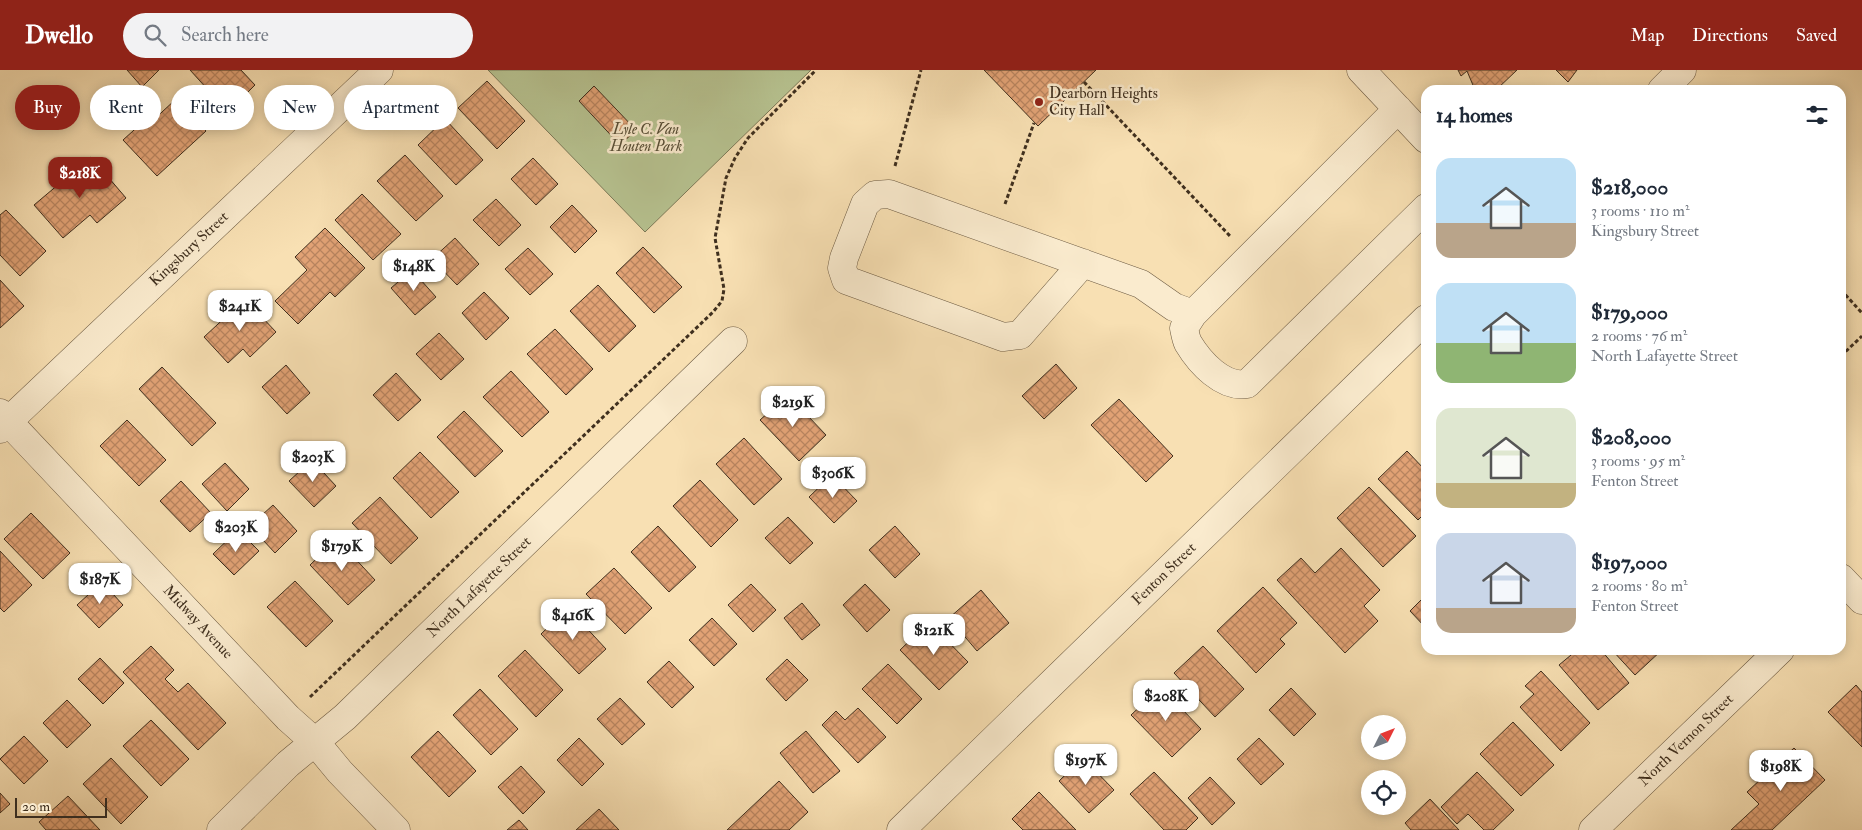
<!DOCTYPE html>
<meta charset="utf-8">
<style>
body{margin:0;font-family:"IM FELL Double Pica",serif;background:#f2f2f3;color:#1f2937;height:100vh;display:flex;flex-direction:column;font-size:19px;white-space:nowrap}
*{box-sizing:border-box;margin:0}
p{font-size:16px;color:#747a83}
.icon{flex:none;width:28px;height:28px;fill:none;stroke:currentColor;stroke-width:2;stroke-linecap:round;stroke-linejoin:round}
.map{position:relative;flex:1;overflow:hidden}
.details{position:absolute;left:1421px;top:15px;width:425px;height:570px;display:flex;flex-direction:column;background:#fff;border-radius:15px;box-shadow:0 2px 12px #0003}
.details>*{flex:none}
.banner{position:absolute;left:15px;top:15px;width:475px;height:45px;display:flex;gap:10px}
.needle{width:32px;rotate:48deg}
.buttons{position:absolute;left:1361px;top:645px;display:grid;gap:10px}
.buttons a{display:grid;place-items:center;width:45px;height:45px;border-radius:50%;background:#fff;box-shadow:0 2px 12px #0003;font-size:25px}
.scale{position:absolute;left:15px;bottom:12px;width:92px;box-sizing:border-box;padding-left:5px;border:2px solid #3f2f1e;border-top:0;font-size:14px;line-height:18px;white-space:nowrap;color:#3f2f1e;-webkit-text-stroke:4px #faebce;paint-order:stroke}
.price{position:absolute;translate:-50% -42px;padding:0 11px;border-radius:10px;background:#fff;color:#222;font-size:16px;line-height:32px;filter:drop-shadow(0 1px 2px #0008)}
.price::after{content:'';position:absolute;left:50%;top:30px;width:15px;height:11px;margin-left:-8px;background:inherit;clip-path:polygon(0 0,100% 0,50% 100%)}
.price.active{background:#8f2418;color:#fff}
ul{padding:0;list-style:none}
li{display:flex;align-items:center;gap:15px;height:125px;padding:0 15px}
li span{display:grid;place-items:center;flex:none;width:140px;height:100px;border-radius:15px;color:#555}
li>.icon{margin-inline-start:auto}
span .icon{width:60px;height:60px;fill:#fffc;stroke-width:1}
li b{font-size:21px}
h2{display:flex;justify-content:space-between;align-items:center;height:60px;padding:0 15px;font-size:21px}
.tag{padding:0 18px;border-radius:22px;background:#fff;box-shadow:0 2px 12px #0003;font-size:18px;line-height:45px}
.tag.active{background:#8f2418;color:#fff}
header{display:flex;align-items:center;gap:30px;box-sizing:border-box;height:70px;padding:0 25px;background:#8f2418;color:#fff}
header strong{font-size:24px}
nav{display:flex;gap:28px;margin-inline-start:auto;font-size:18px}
.search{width:350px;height:45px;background:#f2f2f3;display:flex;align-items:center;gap:12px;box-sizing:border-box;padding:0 18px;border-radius:28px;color:#747a83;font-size:19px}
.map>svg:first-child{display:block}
</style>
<header>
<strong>Dwello</strong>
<div class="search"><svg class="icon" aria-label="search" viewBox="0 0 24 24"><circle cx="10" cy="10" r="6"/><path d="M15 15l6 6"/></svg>Search here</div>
<nav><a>Map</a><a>Directions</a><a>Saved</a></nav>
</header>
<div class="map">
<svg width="1862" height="760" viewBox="0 0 1862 760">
<defs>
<pattern id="building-cross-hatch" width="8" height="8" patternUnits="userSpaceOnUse" patternTransform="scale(1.25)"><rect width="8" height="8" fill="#e1a275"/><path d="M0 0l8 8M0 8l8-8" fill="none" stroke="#b8845f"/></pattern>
</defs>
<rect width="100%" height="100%" fill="#f8e0b3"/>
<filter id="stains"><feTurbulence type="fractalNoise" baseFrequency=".004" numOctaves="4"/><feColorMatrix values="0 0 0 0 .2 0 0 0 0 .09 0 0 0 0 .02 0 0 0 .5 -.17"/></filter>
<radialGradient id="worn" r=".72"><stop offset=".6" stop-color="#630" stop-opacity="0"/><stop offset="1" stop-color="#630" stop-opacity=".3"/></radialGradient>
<path fill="#b7c391" stroke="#7b7958" d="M488 0H811L645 162Z"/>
<path fill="url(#building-cross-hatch)" stroke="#3f2f1e" d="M127 0H159L142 17Z
M190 0H241L255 15 228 42Z
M984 0H1096L1038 56Z
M1458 0H1517L1496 20H1485L1482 17 1475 20 1467 1 1461 6Z
M1556 0H1577L1568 12Z
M487 11 525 51 497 79 458 38Z
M594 16 636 60 620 75 579 31Z
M176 29 206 61 157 106 123 70 144 51 148 55Z
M445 49 483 90 456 115 418 75Z
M405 85 443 126 416 151 377 111Z
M91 87 126 128 97 153 90 145 63 168 34 135Z
M533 88 558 114 536 135 511 109Z
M362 124 401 164 373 190 335 150Z
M496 129 521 155 499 176 473 150Z
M572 135 597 161 575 183 550 157Z
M6 140 46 181 20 206 0 185V145Z
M325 158 365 198 335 227 330 222 298 254 275 231 307 200 295 187Z
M455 168 479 194 457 215 432 189Z
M643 177 682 217 654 243 616 203Z
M528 178 553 204 530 225 505 199Z
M412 200 436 227 415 245 391 218Z
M0 210 24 236 0 258Z
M598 215 636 256 609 282 570 241Z
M484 222 509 248 486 270 462 243Z
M245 229 276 262 250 287 243 279 228 293 204 267Z
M555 259 593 299 566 325 527 284Z
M439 263 464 289 441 310 416 284Z
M1056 294 1077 318 1044 349 1022 326Z
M286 295 310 323 287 344 262 317Z
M162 297 216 353 192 376 139 319Z
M511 301 549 342 522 367 483 327Z
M396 303 421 330 398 351 373 325Z
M788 325 826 365 799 391 760 350Z
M1119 329 1173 386 1146 412 1091 355Z
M464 341 503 381 475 407 437 367Z
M127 350 166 390 139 416 100 376Z
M744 368 782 409 754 435 716 394Z
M1407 381 1426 401V442L1418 450 1378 409Z
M420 382 459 422 431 448 393 408Z
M312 390 336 416 314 437 289 411Z
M225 393 249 419 227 441 202 414Z
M832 405 857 431 834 453 809 427Z
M700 410 738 450 711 477 673 436Z
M181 411 211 443 190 462 160 431Z
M1369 417 1416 466 1383 497 1337 448Z
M380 427 418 468 391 494 352 453Z
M273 435 297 461 275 483 250 456Z
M31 443 70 483 43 509 4 469Z
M788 447 813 473 790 494 765 468Z
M658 456 696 497 669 522 631 482Z
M895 456 920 484 895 508 869 480Z
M238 460 259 481 234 505 213 484Z
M337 469 375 510 348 535 310 495Z
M1341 478 1380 520 1364 536 1378 551 1345 583 1277 510 1301 488 1315 503Z
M0 481 32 515 4 542 0 538Z
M614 498 652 538 625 564 586 524Z
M295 511 333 551 306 577 267 537Z
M102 512 123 535 99 558 77 535Z
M751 514 776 540 753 562 728 535Z
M865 514 890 540 867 562 843 535Z
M1263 517 1297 553 1280 569 1285 574 1256 603 1217 561Z
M981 520 1009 553 977 581 949 548Z
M1426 525V558L1410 541Z
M802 533 820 555 802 570 784 548Z
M568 538 606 579 579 604 541 564Z
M712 548 737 574 714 596 689 570Z
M929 552 968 592 939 620 900 580Z
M151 576 174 600 165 609 178 622 188 613 226 653 198 680 123 602Z
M1203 576 1244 619 1215 647 1174 603Z
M525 580 563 620 536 647 498 606Z
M1577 580H1601L1629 613 1598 640 1559 595Z
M1612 580H1662L1635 605Z
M100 588 124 613 103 634 78 609Z
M787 589 808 610 786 631 766 609Z
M669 591 694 617 672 638 647 612Z
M888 594 922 629 897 654 862 619Z
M1541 601 1590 653 1561 681 1520 637 1534 624 1525 616Z
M1856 615 1862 622V677L1828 642Z
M1161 617 1201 659 1172 687 1131 645Z
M1291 618 1316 644 1294 666 1269 640Z
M480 619 518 659 491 685 453 645Z
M620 628 645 654 622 675 597 649Z
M67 630 91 655 67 678 43 653Z
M858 638 886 667 858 693 822 655 836 641 845 650Z
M151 650 189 689 161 716 123 676Z
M1513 652 1554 695 1521 726 1480 684Z
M438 661 476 701 449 727 411 687Z
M806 661 840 701 813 723 780 683Z
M24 666 48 691 24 714 0 689Z
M579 668 604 694 582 716 557 690Z
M1259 668 1284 694 1261 715 1237 689Z
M1794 678 1825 710 1772 760H1731L1759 734 1747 722Z
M111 688 148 727 121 754 83 714Z
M1083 688 1114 720 1089 743 1059 711Z
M521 696 545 722 523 744 498 717Z
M1154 702 1198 748 1186 760H1164L1130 724Z
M1477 702 1514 740 1493 760H1484L1468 744 1457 754 1441 737Z
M1210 707 1235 733 1212 755 1188 728Z
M779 711 808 742 789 760H727Z
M1039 722 1076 760H1023L1012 749Z
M0 723 10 734 0 743Z
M68 726 100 760H46L39 752Z
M1430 729 1459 760H1411L1405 753Z
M599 739 619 760H576Z
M519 750 528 760H507Z"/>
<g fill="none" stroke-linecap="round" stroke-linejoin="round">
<defs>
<path id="minor" d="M1361 0 1426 69
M1662 20 1682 0
M1398 39 1193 244 1184 258C1185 263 1186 269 1188 273 1200 293 1223 318 1247 314L1426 138
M1083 193 1020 265 1003 267 846 210 842 198 844 188 865 134 875 125 889 124 1141 214 1174 237 1193 244
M0 343 288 648 316 673 340 702 396 760
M0 359 379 0
M1841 508 1862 530
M221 760 288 694 345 647 733 271
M901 760 1426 249
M1593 760 1780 580"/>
</defs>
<use href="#minor" stroke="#6d5b43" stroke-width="29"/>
<path stroke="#3f2f1e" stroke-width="3" stroke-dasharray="4 2.5" stroke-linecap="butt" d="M1084 12 1230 166
M895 96 921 0
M1005 134 1034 53
M1841 220 1862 243
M1841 286 1862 266
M310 627 713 242 722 231 724 219 715 168 726 108 735 88 748 68 816 0"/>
<use href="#minor" stroke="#faebce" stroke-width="28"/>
</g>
<circle fill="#8f2418" stroke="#faebce" stroke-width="2" cx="1039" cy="32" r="5"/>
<g text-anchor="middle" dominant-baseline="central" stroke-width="5" stroke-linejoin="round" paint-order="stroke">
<g font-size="15" fill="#3f2f1e" stroke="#faebce" text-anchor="start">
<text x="1049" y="23">Dearborn Heights<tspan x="1049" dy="17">City Hall</tspan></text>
</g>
<g font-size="15" font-style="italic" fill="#574d35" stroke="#faebce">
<text x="646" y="59">Lyle C. Van<tspan x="646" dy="17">Houten Park</tspan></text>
</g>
<g font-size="15" fill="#3f2f1e" stroke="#faebce">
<text transform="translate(189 179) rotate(-43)">Kingsbury Street</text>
<text transform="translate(1164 504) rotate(-44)">Fenton Street</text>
<text transform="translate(479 517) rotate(-44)">North Lafayette Street</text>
<text transform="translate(198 552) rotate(47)">Midway Avenue</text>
<text transform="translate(1686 670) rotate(-44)">North Vernon Street</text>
</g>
</g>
<rect width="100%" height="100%" filter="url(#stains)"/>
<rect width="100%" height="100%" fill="url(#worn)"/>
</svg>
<div class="buttons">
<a><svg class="needle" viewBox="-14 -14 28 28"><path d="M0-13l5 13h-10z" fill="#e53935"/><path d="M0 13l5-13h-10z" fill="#747a83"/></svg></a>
<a><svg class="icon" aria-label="locate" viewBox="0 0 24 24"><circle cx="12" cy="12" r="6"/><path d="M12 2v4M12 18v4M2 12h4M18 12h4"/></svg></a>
</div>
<div class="scale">20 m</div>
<b class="price active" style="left:80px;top:129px">$218K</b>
<b class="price" style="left:414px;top:222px">$148K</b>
<b class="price" style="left:240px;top:262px">$241K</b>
<b class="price" style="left:793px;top:358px">$219K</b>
<b class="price" style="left:313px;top:413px">$203K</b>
<b class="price" style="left:833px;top:429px">$306K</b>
<b class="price" style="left:236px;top:483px">$203K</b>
<b class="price" style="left:342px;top:502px">$179K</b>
<b class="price" style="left:100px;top:535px">$187K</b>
<b class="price" style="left:573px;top:571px">$416K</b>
<b class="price" style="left:934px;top:586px">$121K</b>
<b class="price" style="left:1166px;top:652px">$208K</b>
<b class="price" style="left:1086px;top:716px">$197K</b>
<b class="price" style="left:1781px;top:722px">$198K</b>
<div class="banner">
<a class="tag active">Buy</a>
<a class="tag">Rent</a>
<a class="tag">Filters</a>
<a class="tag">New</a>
<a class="tag">Apartment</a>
</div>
<section class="details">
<h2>14 homes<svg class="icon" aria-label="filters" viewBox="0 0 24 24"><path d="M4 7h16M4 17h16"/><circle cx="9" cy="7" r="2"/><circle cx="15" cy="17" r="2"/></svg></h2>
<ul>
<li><span style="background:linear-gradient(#bfe0f5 65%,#b9a48a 0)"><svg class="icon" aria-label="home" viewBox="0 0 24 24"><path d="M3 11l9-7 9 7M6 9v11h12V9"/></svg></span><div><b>$218,000</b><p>3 rooms · 110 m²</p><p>Kingsbury Street</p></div></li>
<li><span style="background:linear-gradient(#bfe0f5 60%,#8fb573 0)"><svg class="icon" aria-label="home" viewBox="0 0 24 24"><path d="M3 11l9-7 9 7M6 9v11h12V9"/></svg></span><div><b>$179,000</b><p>2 rooms · 76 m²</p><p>North Lafayette Street</p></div></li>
<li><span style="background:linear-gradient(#dfe7d0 75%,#c2b280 0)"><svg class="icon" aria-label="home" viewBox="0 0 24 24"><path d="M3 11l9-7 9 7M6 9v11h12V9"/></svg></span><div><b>$208,000</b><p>3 rooms · 95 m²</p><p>Fenton Street</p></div></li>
<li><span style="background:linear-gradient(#c9d6e8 75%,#b9a48a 0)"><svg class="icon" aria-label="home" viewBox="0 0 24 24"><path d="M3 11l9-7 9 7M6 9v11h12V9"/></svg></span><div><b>$197,000</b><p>2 rooms · 80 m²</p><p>Fenton Street</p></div></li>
</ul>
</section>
</div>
